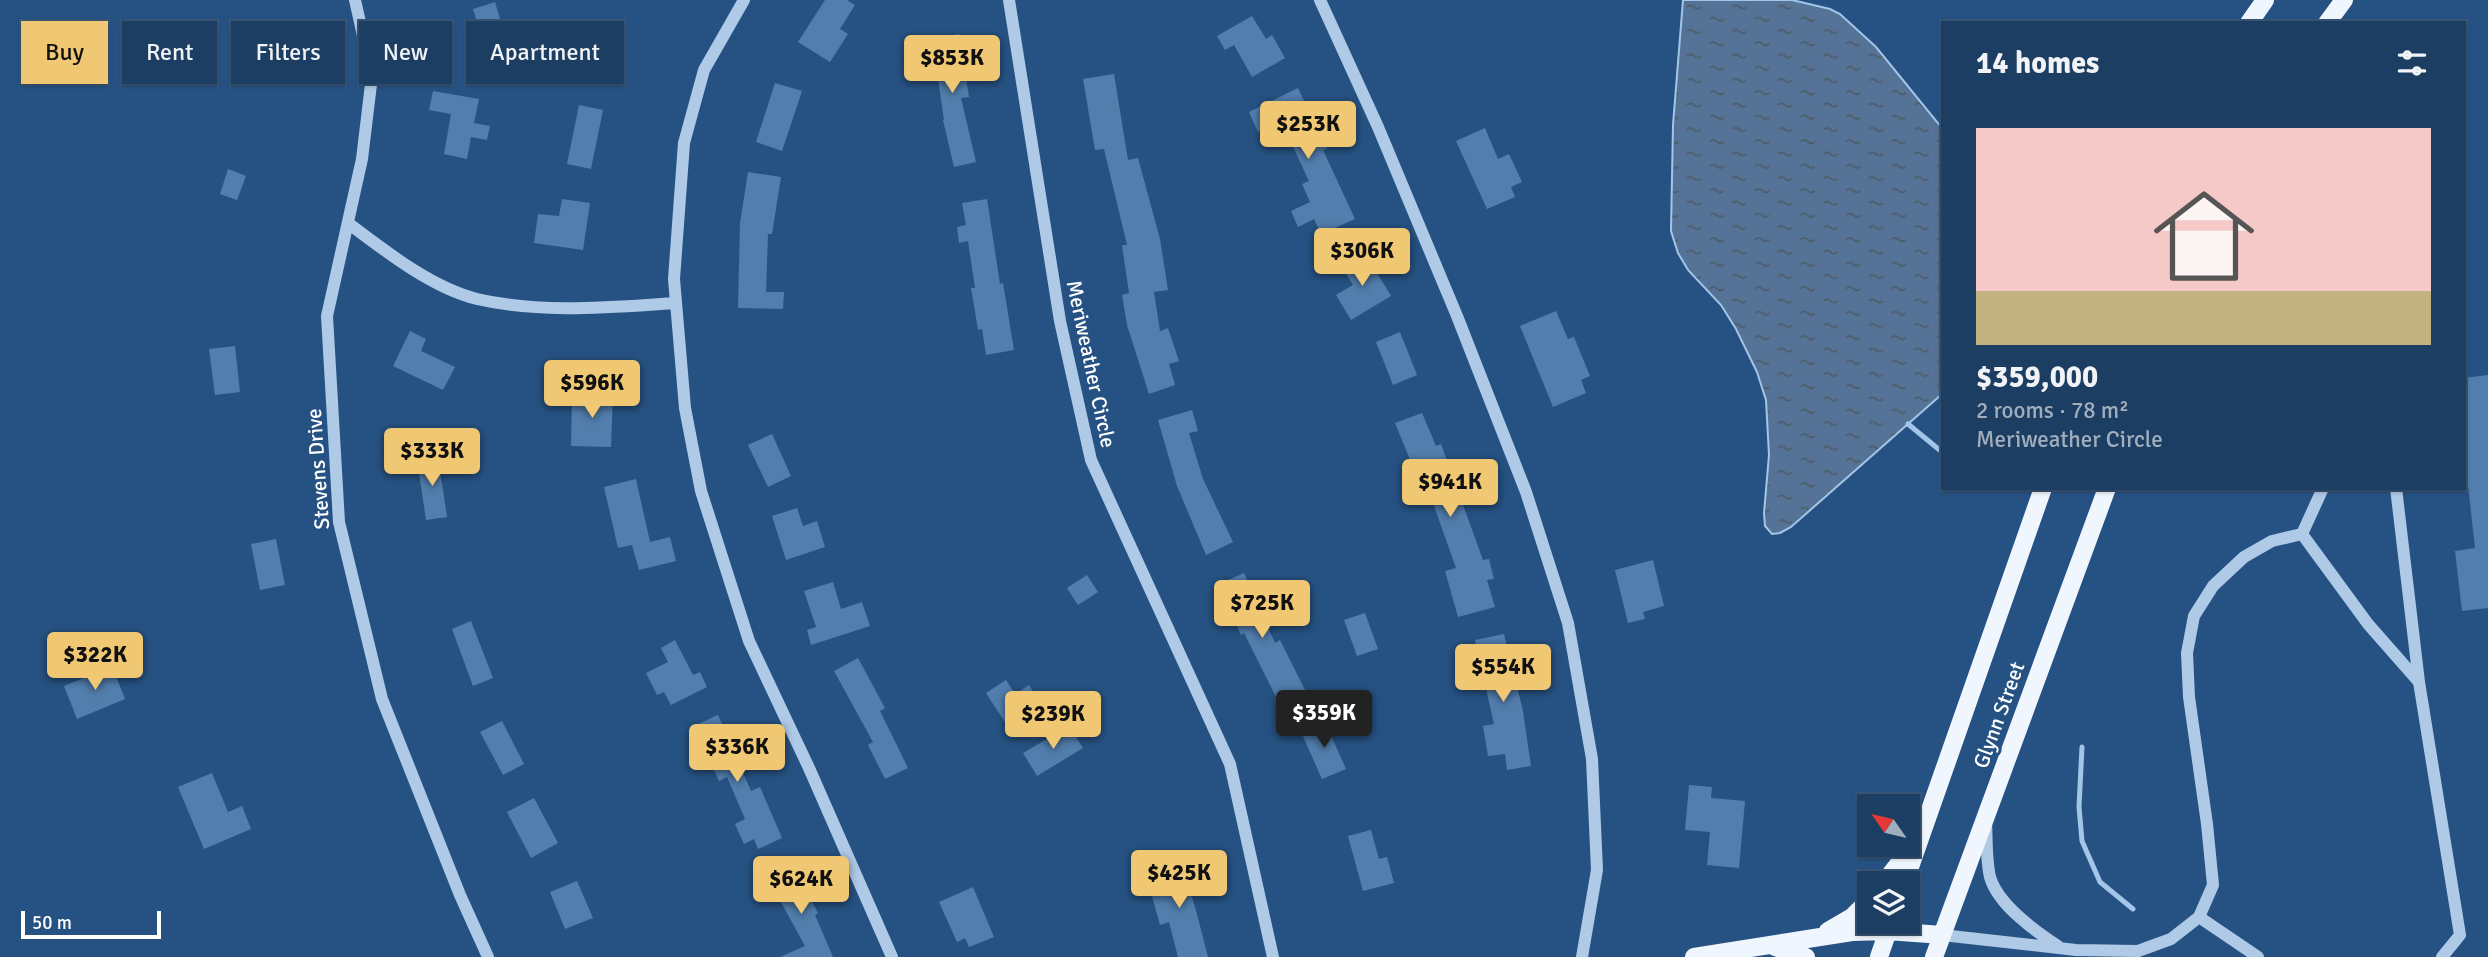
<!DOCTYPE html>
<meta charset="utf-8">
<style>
body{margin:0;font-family:Signika,sans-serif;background:#254568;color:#f1f3f6;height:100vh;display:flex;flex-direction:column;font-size:26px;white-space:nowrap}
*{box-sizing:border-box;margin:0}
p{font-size:23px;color:#a0aebe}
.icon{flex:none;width:38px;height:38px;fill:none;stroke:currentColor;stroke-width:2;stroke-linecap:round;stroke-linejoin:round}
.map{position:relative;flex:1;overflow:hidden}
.sheet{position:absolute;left:1941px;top:21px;width:525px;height:469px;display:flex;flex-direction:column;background:#1c3e62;border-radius:0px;box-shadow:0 2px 5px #0004,0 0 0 2px #3a5777}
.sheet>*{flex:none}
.guide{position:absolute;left:21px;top:21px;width:665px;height:63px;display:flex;gap:14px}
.needle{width:46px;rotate:304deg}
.controls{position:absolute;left:1857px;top:794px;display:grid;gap:14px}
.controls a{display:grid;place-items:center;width:63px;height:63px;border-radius:0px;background:#1c3e62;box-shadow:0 2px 5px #0004,0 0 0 2px #3a5777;font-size:35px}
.scale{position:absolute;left:21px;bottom:18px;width:140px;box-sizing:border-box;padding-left:7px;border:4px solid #fff;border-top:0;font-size:19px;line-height:24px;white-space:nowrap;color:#fff;-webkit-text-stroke:5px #265283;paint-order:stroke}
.price{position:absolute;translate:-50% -60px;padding:0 16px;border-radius:7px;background:#f0c874;color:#111;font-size:23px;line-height:46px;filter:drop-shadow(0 2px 4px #0008)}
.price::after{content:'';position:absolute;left:50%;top:42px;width:21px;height:16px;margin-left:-10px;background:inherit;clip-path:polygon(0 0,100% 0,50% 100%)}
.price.selected{background:#222;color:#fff}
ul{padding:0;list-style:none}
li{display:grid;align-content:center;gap:14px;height:371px;padding:0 35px}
li span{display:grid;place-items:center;height:217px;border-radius:0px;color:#555}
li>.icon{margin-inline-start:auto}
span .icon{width:126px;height:126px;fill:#fffc;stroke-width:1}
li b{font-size:30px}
h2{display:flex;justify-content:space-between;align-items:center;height:84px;padding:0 35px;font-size:30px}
.tag{padding:0 24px;border-radius:0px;background:#1c3e62;box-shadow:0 2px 5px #0004,0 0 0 2px #3a5777;font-size:24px;line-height:63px}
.tag.selected{background:#f0c874;color:#111}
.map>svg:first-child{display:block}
</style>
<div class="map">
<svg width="2488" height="957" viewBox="0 0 2488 957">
<defs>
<pattern id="water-ripples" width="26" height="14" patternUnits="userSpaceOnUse" patternTransform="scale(1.75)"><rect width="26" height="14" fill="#547396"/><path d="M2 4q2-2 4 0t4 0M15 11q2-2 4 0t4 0" fill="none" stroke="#4f5c6a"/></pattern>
</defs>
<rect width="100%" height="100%" fill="#265283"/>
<path fill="url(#water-ripples)" stroke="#a3c5e8" stroke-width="2" d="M1683 0H1792L1830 9 1840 14 1876 47 1942 128V394L1791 527 1780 533 1772 534 1765 526 1764 513 1769 455 1766 400 1757 372 1736 329 1721 305 1688 270 1678 253 1671 231 1673 125Z"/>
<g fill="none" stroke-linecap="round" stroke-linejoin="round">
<path stroke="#a3c5e8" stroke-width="5" d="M1908 424 1942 452
M2082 747 2079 807 2082 841 2100 882 2133 909"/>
</g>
<path fill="#527ead" d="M825 0H847L855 5 840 29 848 34 830 62 798 42Z
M495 2 501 22 479 29 473 9Z
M1252 16 1266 39 1272 35 1285 58 1252 77 1234 45 1225 50 1217 36Z
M284 27 293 60 260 69 251 37Z
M959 34 969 97 961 98 976 162 954 167 943 120H944L938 79 927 81 924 61 934 60 931 39Z
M1114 74 1128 160 1138 158 1160 239 1168 290 1154 292 1160 331 1168 328 1179 361 1169 364 1175 385 1149 394 1127 325 1122 295 1129 293 1122 245H1127L1104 149 1095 150 1083 79Z
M775 83 802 91 782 151 756 142Z
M1298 88 1327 149 1323 150 1355 219 1321 234 1314 219 1298 227 1291 211 1310 202 1302 184 1309 181 1281 121 1258 132 1249 112Z
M433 91 479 99 474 123 490 126 487 140 471 137 467 159 444 154 451 114 429 110Z
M579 105 603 110 591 169 567 164Z
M1485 128 1498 159 1509 154 1522 182 1511 187 1515 197 1487 209 1456 141Z
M228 169 246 176 237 200 220 194Z
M748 172 781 177 772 234H768L766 292H784L783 309 738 308 740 223Z
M562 199 590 203 583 250 534 243 538 214 559 216Z
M987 199 1000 284 1003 283 1014 350 986 355 982 329 978 330 971 288H975L968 241 959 243 957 227 966 225 962 203Z
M1365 253 1391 296 1351 320 1336 295 1353 285 1342 267Z
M1556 311 1568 339 1574 337 1590 376 1581 380 1586 393 1553 407 1520 326Z
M410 331 426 339 421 351 455 367 443 390 393 366Z
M1400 332 1417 375 1393 385 1376 342Z
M235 346 240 392 215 395 209 349Z
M2488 375V608L2462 611 2455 551 2475 548 2468 485 2464 486V378Z
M572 392 613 394 611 447 571 446Z
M1192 410 1198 431 1189 433 1203 479 1233 542 1206 555 1177 486 1158 420Z
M1422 413 1436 446 1441 444 1483 560 1489 559 1494 579 1487 580 1495 607 1458 617 1445 571 1456 568 1422 472 1416 474 1395 423Z
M772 434 791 476 768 487 748 445Z
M438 456 447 517 426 520 417 460Z
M636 479 650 542 670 537 676 561 639 570 632 545 618 548 604 487Z
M797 508 803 526 817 521 825 547 786 560 772 516Z
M276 539 285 585 260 590 251 544Z
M1653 560 1664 606 1643 612 1645 619 1628 623 1615 570Z
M1244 573 1275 643 1280 640 1306 692 1280 705 1244 633 1241 635 1219 584Z
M1087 575 1098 592 1078 605 1067 588Z
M833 582 841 609 862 602 870 626 811 645 807 630 816 627 804 591Z
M1365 613 1378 649 1357 656 1344 620Z
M471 621 493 678 473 686 452 629Z
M1504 634 1523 711 1531 766 1507 770 1505 754 1488 756 1483 726 1494 724 1475 640Z
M675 640 693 675 700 672 707 687 671 705 664 692 657 695 646 673 668 662 661 648Z
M858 658 885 708 880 711 908 768 885 779 868 745 873 742 834 671Z
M112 666 125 699 77 719 64 686Z
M1006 680 1015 694 1029 685 1042 706 1008 727 986 693Z
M718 715 751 791 760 787 782 838 758 849 754 839 744 844 735 824 745 819 727 777 719 781 709 759 700 763 693 747 703 742 696 725Z
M502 721 524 764 503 775 480 732Z
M1325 722 1346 769 1322 779 1301 732Z
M1069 726 1083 748 1037 776 1023 753Z
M212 773 228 812 242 806 251 829 204 849 178 787Z
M1689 785 1712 787 1711 798 1745 801 1739 868 1707 865 1710 832 1685 830Z
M534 798 558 843 531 858 507 812Z
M1371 830 1379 859 1387 857 1394 883 1363 891 1348 836Z
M1180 857 1197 914 1208 957H1178L1169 922 1160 925 1150 889 1162 885 1156 865Z
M794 869 818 913 815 915 833 957H780L805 946 770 882Z
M577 881 593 918 565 929 550 892Z
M973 887 994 937 969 947 965 938 957 942 939 902Z"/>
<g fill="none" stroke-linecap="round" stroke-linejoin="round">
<path stroke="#afcae7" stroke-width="12" d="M355 0 372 76 362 159 327 316 339 522 382 699 460 895 488 957
M744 0 704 70 684 143 674 279 685 408 701 491 749 641 809 768 892 957
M1009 0 1060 321 1091 460 1230 764 1273 957
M1320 0 1378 127 1457 316 1526 492 1568 623 1592 759 1597 870 1582 957
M348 223C385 251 432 288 477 299 542 314 611 307 676 303
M2396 488 2419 682
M2302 534 2323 488
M1986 822C1987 839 1986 860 1990 877 1998 905 2035 931 2058 946
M2199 917 2258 957
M1942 935 2076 950 2138 951 2171 939 2199 917 2213 885 2207 824 2189 697 2187 653 2194 616 2213 586 2244 557 2272 541 2302 534 2368 624 2419 682 2460 935 2442 957"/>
<path stroke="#f0f6fd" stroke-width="18" d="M2249 23 2265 0
M2327 23 2344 0
M1883 884 1910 849
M1904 884 2043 488
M1828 931 1852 917 1869 900
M1775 947 1806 957
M1694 957 1852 932 1888 931 1942 935
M1879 957 1891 922
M1934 957 2107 488"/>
</g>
<g text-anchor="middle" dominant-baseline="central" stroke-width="6" stroke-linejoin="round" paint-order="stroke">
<g font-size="21" fill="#fff" stroke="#265283">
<text transform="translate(1091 364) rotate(78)">Meriweather Circle</text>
<text transform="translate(318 469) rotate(-94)">Stevens Drive</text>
<text transform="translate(1999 715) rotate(-70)">Glynn Street</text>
</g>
</g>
</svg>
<div class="controls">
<a><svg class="needle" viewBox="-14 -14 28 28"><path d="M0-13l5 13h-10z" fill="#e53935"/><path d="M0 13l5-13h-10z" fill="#a0aebe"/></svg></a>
<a><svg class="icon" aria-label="layers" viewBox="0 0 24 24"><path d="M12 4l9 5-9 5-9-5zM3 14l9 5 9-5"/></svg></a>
</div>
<div class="scale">50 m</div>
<b class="price" style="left:952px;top:95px">$853K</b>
<b class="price" style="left:1308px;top:161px">$253K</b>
<b class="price" style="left:1362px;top:288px">$306K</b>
<b class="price" style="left:592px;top:420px">$596K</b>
<b class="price" style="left:432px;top:488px">$333K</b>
<b class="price" style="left:1450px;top:519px">$941K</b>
<b class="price" style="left:1262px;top:640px">$725K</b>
<b class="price" style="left:95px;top:692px">$322K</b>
<b class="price" style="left:1503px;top:704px">$554K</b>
<b class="price selected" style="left:1324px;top:750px">$359K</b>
<b class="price" style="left:1053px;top:751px">$239K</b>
<b class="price" style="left:737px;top:784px">$336K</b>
<b class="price" style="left:1179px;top:910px">$425K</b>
<b class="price" style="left:801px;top:916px">$624K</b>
<div class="guide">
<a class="tag selected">Buy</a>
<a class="tag">Rent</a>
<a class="tag">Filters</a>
<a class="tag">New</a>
<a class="tag">Apartment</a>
</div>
<section class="sheet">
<h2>14 homes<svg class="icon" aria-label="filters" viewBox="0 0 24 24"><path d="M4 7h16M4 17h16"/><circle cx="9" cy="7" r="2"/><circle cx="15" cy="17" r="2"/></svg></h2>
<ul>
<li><span style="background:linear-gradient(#f6c9c9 75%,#c2b280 0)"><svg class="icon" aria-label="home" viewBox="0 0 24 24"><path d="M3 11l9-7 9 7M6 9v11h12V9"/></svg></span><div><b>$359,000</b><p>2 rooms · 78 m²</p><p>Meriweather Circle</p></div></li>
</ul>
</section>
</div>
